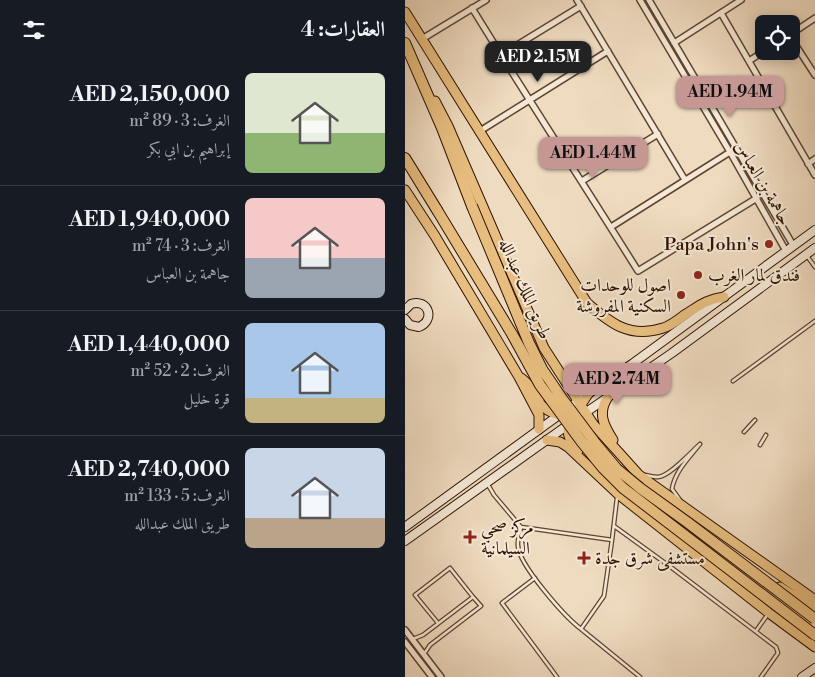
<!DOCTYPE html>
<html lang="ar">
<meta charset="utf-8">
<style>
body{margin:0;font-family:"Libre Bodoni",Amiri,serif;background:#242831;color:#f1f3f6;direction:rtl;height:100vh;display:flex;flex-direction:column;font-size:19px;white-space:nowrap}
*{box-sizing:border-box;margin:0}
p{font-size:16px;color:#9ea1a6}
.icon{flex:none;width:28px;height:28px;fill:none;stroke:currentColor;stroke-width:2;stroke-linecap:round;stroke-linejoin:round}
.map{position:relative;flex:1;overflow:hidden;direction:ltr}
.side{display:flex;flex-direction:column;background:#171b24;width:405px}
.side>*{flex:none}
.fabs{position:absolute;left:350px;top:15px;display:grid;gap:10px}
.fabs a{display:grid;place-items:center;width:45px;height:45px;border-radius:8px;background:#171b24;box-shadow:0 2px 12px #0003;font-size:25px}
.price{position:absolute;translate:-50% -42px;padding:0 11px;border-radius:10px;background:#c59692;color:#111;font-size:16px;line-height:32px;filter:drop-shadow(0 1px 2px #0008)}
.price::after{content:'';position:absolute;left:50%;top:30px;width:15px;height:11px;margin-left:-8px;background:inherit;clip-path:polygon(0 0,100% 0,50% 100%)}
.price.on{background:#222;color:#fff}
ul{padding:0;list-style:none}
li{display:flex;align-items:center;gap:15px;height:125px;padding:0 20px}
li+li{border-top:1px solid #363941}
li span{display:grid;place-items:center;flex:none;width:140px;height:100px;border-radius:8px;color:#555}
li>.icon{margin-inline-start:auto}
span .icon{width:60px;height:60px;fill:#fffc;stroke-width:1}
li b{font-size:21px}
h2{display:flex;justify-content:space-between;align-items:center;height:60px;padding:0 20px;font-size:21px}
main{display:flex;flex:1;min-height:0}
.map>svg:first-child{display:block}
</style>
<main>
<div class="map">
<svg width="410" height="677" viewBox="0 0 410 677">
<rect width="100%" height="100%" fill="#efdbc0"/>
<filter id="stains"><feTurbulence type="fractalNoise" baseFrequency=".004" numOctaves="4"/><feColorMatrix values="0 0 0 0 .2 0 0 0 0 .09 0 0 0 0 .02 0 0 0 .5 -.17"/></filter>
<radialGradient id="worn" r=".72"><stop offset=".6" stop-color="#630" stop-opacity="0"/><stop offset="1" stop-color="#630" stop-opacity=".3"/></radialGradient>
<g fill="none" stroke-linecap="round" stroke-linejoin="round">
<defs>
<path id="lane" d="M402 256 410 267
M328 381 410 321
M339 432 350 420
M355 445 361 435
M240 475C244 476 249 477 253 477 265 476 286 452 295 444 284 458 270 471 267 489L275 500
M82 483 89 495 116 527 207 540 212 498
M209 526 267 568 371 647 373 653 356 677
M116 527C115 533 112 540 113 546 114 565 160 617 176 629L199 596 207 540
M130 578 97 603 152 677
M33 623 10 595 45 568 68 597
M176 629 235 677
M351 631 363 614
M8 639 18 635 68 597 76 606 25 645 19 654"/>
<path id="street" d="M172 0 280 180
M235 0 325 152 381 251
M244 0 388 245
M67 8C121 96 178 183 233 271L352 198
M316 13 410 175
M386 34 410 18
M386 38 410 75
M17 39 81 0
M269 43 336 0
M96 55 176 6
M344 61 359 51
M75 131 203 51
M403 164 410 159
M177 181 253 134
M206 227 325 152
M0 630 36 677
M0 642 27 677"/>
<path id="secondary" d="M0 310 6 304C23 298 31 320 14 327L5 325 0 319
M177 415 267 353 410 248
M0 527 183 394 227 364 410 230
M0 541 167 422
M397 677 410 668"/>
<path id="primary" d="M0 12 182 303C205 323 225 339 258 328 266 326 274 319 281 314 294 306 302 299 319 297
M30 101 43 126 139 348 188 424 234 475 410 600
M0 190 30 236 114 377 134 415V429
M116 378C127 386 133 402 148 394
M128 395C137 408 146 415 162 416
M203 397C192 413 199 426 208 440
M173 409 183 394
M165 422C160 434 166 442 173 451
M142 440 155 442 163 447 213 494 364 613 410 647
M375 587 410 610"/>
<path id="highway" d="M0 43 37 128 67 206
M0 158 32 210"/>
</defs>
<use href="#lane" stroke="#5f4530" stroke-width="5"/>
<use href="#street" stroke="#5f4530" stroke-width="8"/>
<use href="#secondary" stroke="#2f1300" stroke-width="10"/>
<use href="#primary" stroke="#2f1300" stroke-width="11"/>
<use href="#highway" stroke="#2f1300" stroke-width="12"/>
<use href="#lane" stroke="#f5e8d6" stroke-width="2.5"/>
<use href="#street" stroke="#f5e8d6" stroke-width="5"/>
<use href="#secondary" stroke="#f5e8d6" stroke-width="8"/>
<use href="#primary" stroke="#e8be80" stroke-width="9"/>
<use href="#highway" stroke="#e8be80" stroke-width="10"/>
<defs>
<path id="highway-bridge" d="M67 206 124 343 137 369 158 400 191 444 212 469 235 488 282 522 410 619
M32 210 107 334 135 385 176 441 198 468 218 488 410 635"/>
</defs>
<use href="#highway-bridge" stroke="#2f1300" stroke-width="12" stroke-linecap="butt"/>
<use href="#highway-bridge" stroke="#e8be80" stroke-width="10"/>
</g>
<g fill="#8f2418" stroke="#f5e8d6" stroke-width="2">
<circle cx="364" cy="244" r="5"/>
<circle cx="293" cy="275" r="5"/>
<circle cx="276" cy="295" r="5"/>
<path d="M62.5 529.5h5v5h5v5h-5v5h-5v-5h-5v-5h5z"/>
<path d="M176.5 550.5h5v5h5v5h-5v5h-5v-5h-5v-5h5z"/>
</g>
<g text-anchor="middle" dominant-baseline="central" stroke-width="4" stroke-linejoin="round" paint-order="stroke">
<g font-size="18" fill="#2f1300" stroke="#f5e8d6">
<text transform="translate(358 183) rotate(60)">جاهمة بن العباس</text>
<text transform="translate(120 289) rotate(67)">طريق الملك عبدالله</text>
</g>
<g font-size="18" fill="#2f1300" stroke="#f5e8d6" text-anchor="start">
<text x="354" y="244" text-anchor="end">Papa John's</text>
<text x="303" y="275">فندق لمار الغرب</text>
<text x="266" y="285" text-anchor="end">اصول للوحدات<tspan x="266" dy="21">السكنية المفروشة</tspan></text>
<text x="76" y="527">مركز صحي<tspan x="76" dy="21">السيلمانية</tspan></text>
<text x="190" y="558">مستشفى شرق جدة</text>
</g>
</g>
<rect width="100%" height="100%" filter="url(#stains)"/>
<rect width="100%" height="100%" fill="url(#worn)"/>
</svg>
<div class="fabs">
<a><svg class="icon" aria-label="locate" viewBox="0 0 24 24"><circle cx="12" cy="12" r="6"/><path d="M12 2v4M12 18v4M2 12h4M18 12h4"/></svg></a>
</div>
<b class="price on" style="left:133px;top:83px">AED 2.15M</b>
<b class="price" style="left:325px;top:118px">AED 1.94M</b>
<b class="price" style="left:188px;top:179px">AED 1.44M</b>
<b class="price" style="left:212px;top:405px">AED 2.74M</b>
</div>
<section class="side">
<h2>العقارات: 4<svg class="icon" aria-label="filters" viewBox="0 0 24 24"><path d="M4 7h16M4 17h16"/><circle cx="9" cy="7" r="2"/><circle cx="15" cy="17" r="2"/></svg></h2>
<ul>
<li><span style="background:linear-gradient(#dfe7d0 60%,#8fb573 0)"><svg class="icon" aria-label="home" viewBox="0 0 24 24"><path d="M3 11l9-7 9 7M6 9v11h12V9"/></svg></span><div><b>AED 2,150,000</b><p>الغرف: 3 · 89 m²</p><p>إبراهيم بن ابي بكر</p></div></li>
<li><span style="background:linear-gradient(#f6c9c9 60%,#9aa5b1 0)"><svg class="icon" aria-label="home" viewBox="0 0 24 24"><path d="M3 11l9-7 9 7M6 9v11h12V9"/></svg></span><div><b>AED 1,940,000</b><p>الغرف: 3 · 74 m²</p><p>جاهمة بن العباس</p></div></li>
<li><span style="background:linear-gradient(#a9c7e8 75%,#c2b280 0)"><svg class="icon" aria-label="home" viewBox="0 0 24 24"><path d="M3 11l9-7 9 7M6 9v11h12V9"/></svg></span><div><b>AED 1,440,000</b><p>الغرف: 2 · 52 m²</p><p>قرة خليل</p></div></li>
<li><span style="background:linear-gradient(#c9d6e8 70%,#b9a48a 0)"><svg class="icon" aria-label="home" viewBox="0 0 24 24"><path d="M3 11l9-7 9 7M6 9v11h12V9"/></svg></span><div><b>AED 2,740,000</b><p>الغرف: 5 · 133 m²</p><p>طريق الملك عبدالله</p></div></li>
</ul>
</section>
</main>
